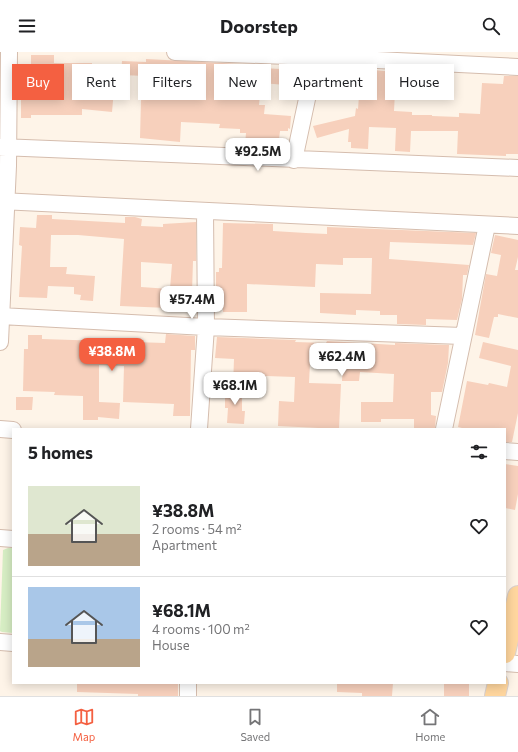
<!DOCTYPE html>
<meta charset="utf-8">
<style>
body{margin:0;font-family:Commissioner,sans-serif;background:#f2f2f2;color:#202124;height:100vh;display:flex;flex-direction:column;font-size:15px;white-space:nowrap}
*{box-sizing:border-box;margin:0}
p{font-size:13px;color:#757577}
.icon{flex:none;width:22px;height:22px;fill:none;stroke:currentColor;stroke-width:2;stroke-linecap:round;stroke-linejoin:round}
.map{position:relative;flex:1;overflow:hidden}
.panel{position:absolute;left:12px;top:376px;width:494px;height:256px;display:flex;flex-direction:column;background:#fff;border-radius:0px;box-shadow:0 2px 10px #0003}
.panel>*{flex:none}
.hud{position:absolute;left:12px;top:12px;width:494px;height:36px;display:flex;gap:8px}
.price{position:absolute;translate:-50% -34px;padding:0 9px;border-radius:8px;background:#fff;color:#222;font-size:13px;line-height:26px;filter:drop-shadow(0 1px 2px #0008)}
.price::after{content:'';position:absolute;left:50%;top:24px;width:12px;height:9px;margin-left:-6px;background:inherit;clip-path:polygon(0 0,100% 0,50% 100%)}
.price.current{background:#f46041;color:#fff}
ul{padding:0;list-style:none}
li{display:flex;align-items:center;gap:12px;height:100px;padding:0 16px}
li+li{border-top:1px solid #e0e0e0}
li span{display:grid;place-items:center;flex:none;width:112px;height:80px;border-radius:0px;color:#555}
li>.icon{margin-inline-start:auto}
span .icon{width:48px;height:48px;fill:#fffc;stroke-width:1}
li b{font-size:17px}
h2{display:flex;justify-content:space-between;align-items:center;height:48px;padding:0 16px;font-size:17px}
.pill{padding:0 14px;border-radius:0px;background:#fff;box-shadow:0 2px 10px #0003;font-size:14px;line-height:36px}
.pill.current{background:#f46041;color:#fff}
header{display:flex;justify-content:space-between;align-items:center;height:52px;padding:0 16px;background:#fff;font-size:18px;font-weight:700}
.tabs{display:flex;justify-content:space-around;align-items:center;height:56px;border-top:1px solid #e0e0e0;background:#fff;font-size:11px;color:#757577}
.tabs a{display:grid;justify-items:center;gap:2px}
.tabs .current{color:#f46041}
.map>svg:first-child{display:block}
</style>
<header><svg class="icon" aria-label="menu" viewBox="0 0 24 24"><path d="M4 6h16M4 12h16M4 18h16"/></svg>Doorstep<svg class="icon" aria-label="search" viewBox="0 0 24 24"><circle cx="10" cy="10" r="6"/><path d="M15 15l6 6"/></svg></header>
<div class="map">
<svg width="518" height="644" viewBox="0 0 518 644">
<rect width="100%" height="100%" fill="#fef4e8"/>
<path fill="#d7eec4" d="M8 496H13V581L2 580 0 579 3 498Z"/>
<path fill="#f7d0bc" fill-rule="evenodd" d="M31 3H54V11H92V14L116 15 112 60 82 57V63H31V66H21V44H31Z
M146 7 262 13V16L299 18 298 34 261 31 259 53H265L264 62 291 64 290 77 288 76V79H280L279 87H265V94L245 93 246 81H240V77L219 76 220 72 181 70 180 90 140 86 141 48H146L147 28 146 24 121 23 122 9 146 10Z
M361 17 396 20 394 59 412 60V63H432V64L459 65V61L480 62 482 31 503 32 504 24H518V102H506V104L457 102 458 79H411L410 100 395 99 396 76 369 75 368 97 351 96V90H348L349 77 317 86 313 74 355 64 356 56 358 57Z
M37 163H52V167L125 171V165H135L142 167 141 174 163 175V172L196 170V209H193L192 240H196V254H193V257L120 254 124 187 78 183H51L50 215H67L66 222 95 224 93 249 80 248 81 243 74 242V235L48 234 47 246 19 245 22 194 19 193 20 175 36 176ZM141 210 172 212 170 237 141 235Z
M223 171 273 172V179L306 181 327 182V175L476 181 473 193 390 190 389 207 469 213 467 223H463L462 247 457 268 426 267V273L397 272V263H380V259L356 258V263L320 261V241L371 242 372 206H343V213L316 212 315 235 247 232V260H223L222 236 216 237V220H219V216H222Z
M495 183 518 188V205L515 218H518V266L498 262V265H494L489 286 475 283 486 222 497 224 501 203 491 201Z
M166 282 195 284V298H191L190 364H173L174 352 123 350 124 314 99 313V350L120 351 119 367 98 365V368H83V344L54 343 55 340 23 339 24 297H28V283H42V287L165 291Z
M217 285 296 288 295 290 326 291 327 289 395 293V291L449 293 448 311 442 340H431V363L436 364 435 377H414V367H381V370H361V350H393L394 322 360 320 359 329H342L343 303 315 302 314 311H310L309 331 341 332 339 377 278 374 279 349 294 350 295 325 266 324V328L246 327 245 334H233L234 307 215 306Z
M483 290 518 298V361L512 390H505V377H466L458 375 467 329 488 333 489 331 507 335 511 314 479 306Z
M225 337 242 338V359H245L244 372 227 371 228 356H225Z
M16 345H33L32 358H16Z
M505 412 518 414V442L515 458 505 456Z
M77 631 178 632V644H138V642L77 640Z
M337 631H393L392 644H362V641L337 640Z
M444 631H469V644H444Z"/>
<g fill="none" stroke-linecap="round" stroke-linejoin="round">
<defs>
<path id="minor" d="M175 0 316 5 518 15
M0 95 518 116
M294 108 317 0
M0 149 518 174
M0 264 206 275 463 284
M0 290 8 114 9 0
M0 377 13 378
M199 377 206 275 205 159
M444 377 487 173
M505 399 518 400
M0 486 13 487
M0 590 13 591
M505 611 518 612
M188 644V631"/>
<path id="major" d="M505 601 518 544
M495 644 498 631"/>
</defs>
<use href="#minor" stroke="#d5bdae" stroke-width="18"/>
<use href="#major" stroke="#dad0cc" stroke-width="22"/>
<use href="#minor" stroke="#fff" stroke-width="16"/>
<use href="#major" stroke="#ffd69e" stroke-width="20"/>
</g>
</svg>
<b class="price" style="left:258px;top:120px">¥92.5M</b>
<b class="price" style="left:192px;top:268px">¥57.4M</b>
<b class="price current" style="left:112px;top:320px">¥38.8M</b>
<b class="price" style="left:342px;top:325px">¥62.4M</b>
<b class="price" style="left:235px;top:354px">¥68.1M</b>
<div class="hud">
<a class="pill current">Buy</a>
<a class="pill">Rent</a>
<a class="pill">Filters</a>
<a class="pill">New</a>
<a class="pill">Apartment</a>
<a class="pill">House</a>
</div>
<section class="panel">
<h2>5 homes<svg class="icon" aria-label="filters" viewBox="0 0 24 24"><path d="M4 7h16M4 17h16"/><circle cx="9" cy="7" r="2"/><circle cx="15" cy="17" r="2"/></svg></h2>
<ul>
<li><span style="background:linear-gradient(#dfe7d0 60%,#b9a48a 0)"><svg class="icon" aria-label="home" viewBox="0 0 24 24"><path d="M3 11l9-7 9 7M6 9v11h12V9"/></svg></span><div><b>¥38.8M</b><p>2 rooms · 54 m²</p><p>Apartment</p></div><svg class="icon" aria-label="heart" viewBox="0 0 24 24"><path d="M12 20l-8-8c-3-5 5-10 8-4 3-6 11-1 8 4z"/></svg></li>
<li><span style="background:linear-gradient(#a9c7e8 65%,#b9a48a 0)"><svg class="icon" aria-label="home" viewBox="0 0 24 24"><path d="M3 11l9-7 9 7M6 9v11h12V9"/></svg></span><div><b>¥68.1M</b><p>4 rooms · 100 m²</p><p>House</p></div><svg class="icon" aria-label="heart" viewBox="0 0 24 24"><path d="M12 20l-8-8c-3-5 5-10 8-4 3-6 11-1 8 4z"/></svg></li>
</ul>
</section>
</div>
<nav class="tabs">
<a class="current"><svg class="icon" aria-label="map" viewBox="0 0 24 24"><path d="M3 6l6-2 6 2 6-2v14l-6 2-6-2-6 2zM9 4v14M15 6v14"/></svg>Map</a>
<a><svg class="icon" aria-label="saved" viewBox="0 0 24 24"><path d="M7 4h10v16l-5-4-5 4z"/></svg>Saved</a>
<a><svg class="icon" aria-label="home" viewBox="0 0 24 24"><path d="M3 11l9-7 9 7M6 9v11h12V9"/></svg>Home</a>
</nav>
